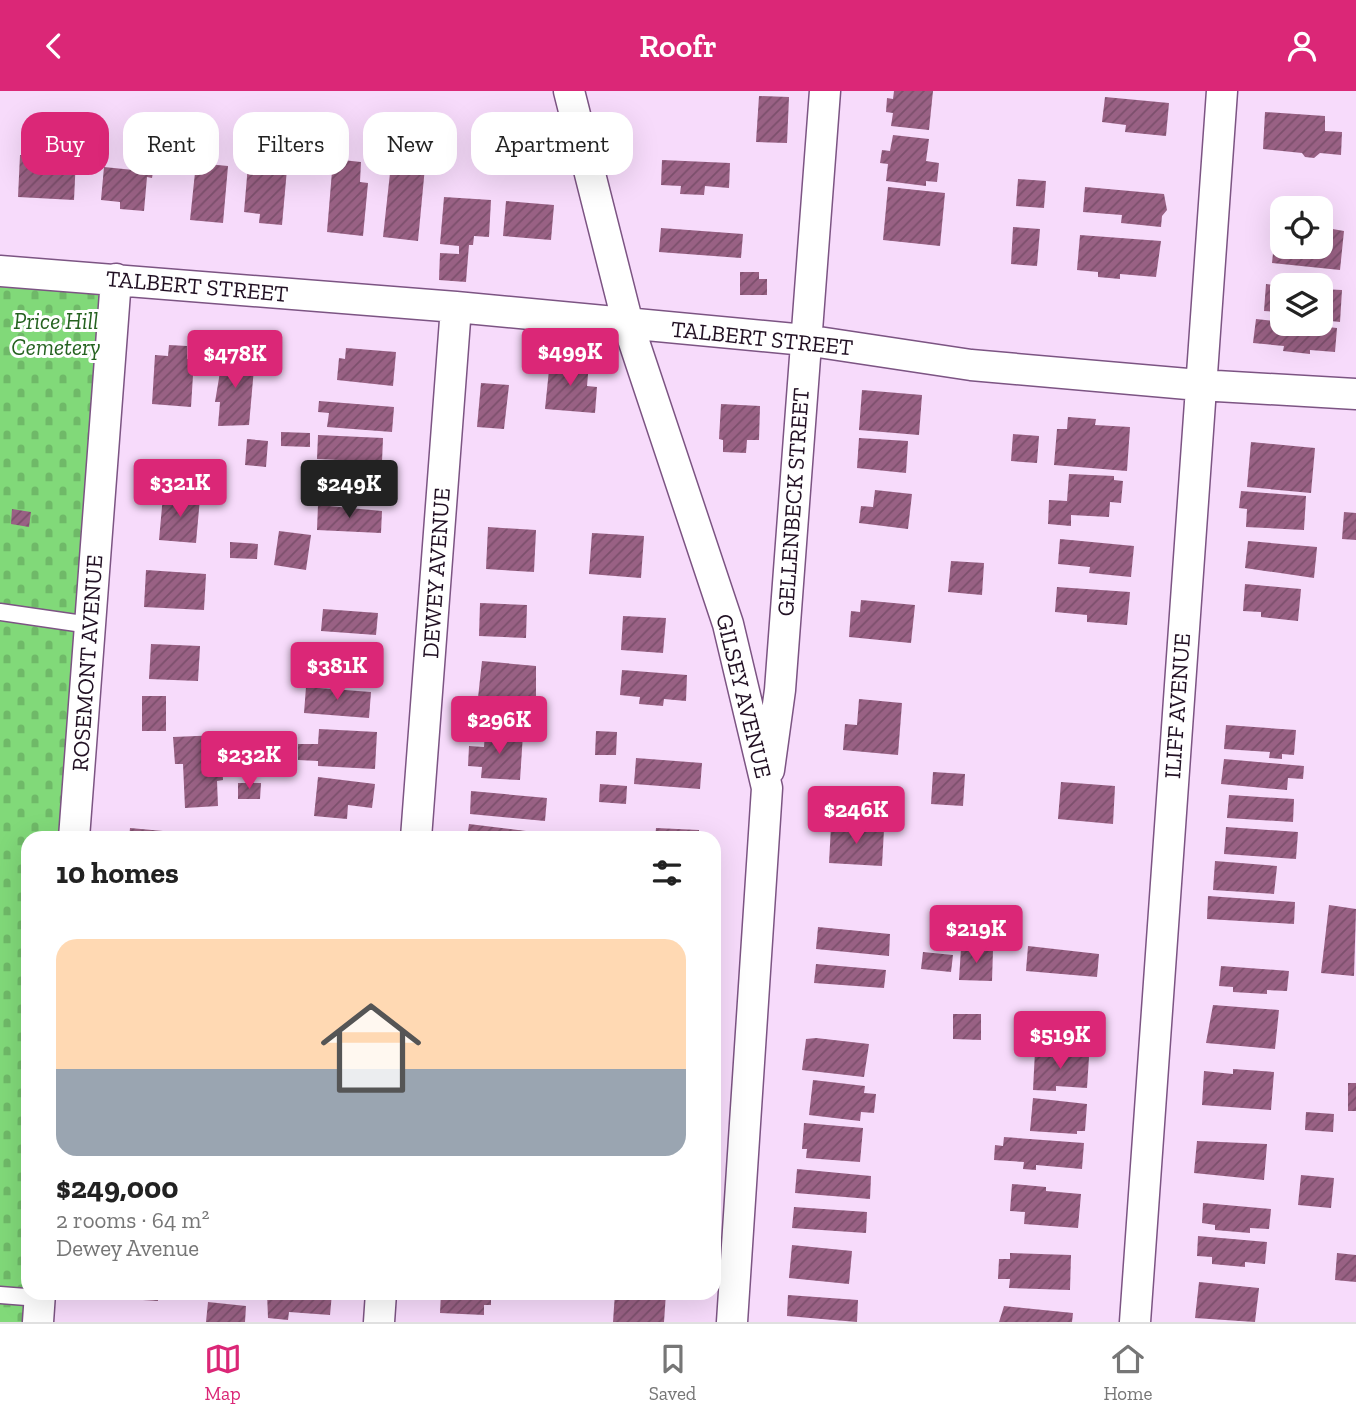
<!DOCTYPE html>
<meta charset="utf-8">
<style>
body{margin:0;font-family:"Zilla Slab",serif;background:#f2f2f2;color:#222;height:100vh;display:flex;flex-direction:column;font-size:26px;white-space:nowrap}
*{box-sizing:border-box;margin:0}
p{font-size:23px;color:#767676}
.icon{flex:none;width:38px;height:38px;fill:none;stroke:currentColor;stroke-width:2;stroke-linecap:round;stroke-linejoin:round}
.map{position:relative;flex:1;overflow:hidden}
.panel{position:absolute;left:21px;top:740px;width:700px;height:469px;display:flex;flex-direction:column;background:#fff;border-radius:21px;box-shadow:0 7px 28px #0002}
.panel>*{flex:none}
.banner{position:absolute;left:21px;top:21px;width:700px;height:63px;display:flex;gap:14px}
.fabs{position:absolute;left:1270px;top:105px;display:grid;gap:14px}
.fabs a{display:grid;place-items:center;width:63px;height:63px;border-radius:14px;background:#fff;box-shadow:0 7px 28px #0002;font-size:35px}
.price{position:absolute;translate:-50% -60px;padding:0 16px;border-radius:7px;background:#db2777;color:#fff;font-size:23px;line-height:46px;filter:drop-shadow(0 2px 4px #0008)}
.price::after{content:'';position:absolute;left:50%;top:42px;width:21px;height:16px;margin-left:-10px;background:inherit;clip-path:polygon(0 0,100% 0,50% 100%)}
.price.on{background:#222;color:#fff}
ul{padding:0;list-style:none}
li{display:grid;align-content:center;gap:14px;height:371px;padding:0 35px}
li span{display:grid;place-items:center;height:217px;border-radius:21px;color:#555}
li>.icon{margin-inline-start:auto}
span .icon{width:126px;height:126px;fill:#fffc;stroke-width:1}
li b{font-size:30px}
h2{display:flex;justify-content:space-between;align-items:center;height:84px;padding:0 35px;font-size:30px}
.chip{padding:0 24px;border-radius:21px;background:#fff;box-shadow:0 7px 28px #0002;font-size:24px;line-height:63px}
.chip.on{background:#db2777;color:#fff}
header{display:flex;justify-content:space-between;align-items:center;height:91px;padding:0 35px;background:#db2777;color:#fff;font-size:32px;font-weight:600}
.tabs{display:flex;justify-content:space-around;align-items:center;height:98px;border-top:2px solid #e0e0e0;background:#fff;font-size:19px;color:#767676}
.tabs a{display:grid;justify-items:center;gap:4px}
.tabs .on{color:#db2777}
.map>svg:first-child{display:block}
</style>
<header><svg class="icon" aria-label="back" viewBox="0 0 24 24"><path d="M15 5l-7 7 7 7"/></svg>Roofr<svg class="icon" aria-label="person" viewBox="0 0 24 24"><circle cx="12" cy="8" r="4"/><path d="M4 21q1-7 8-7t8 7"/></svg></header>
<div class="map">
<svg width="1356" height="1231" viewBox="0 0 1356 1231">
<defs>
<pattern id="cemetery-stones" width="16" height="16" patternUnits="userSpaceOnUse" patternTransform="scale(1.75)"><rect width="16" height="16" fill="#81d979"/><path d="M2 7V4a2 2 0 0 1 4 0v3zM10 15v-3a2 2 0 0 1 4 0v3z" fill="#6fb968"/></pattern>
<pattern id="building-hatch" width="6" height="6" patternUnits="userSpaceOnUse" patternTransform="scale(1.75)"><rect width="6" height="6" fill="#996184"/><path d="M-1 1l2-2M0 6l6-6M5 7l2-2" fill="none" stroke="#7c4f6c"/></pattern>
</defs>
<rect width="100%" height="100%" fill="#f7dbfb"/>
<path fill="url(#cemetery-stones)" d="M0 180 116 188 74 747H28V1202L38 1231H0Z"/>
<path fill="url(#building-hatch)" d="M894 0H933L929 39 891 35 893 22 886 21 887 7 893 8Z
M759 5 789 6 787 52 756 51Z
M1105 6 1169 12 1166 45 1125 41 1126 34 1102 31Z
M1265 21 1325 25V40L1342 41 1341 64 1320 62 1314 67 1305 66 1302 62 1263 58Z
M510 41H526L527 58 511 59Z
M893 44 929 48 926 70 939 72 937 91 926 90V95L886 90 888 73 880 72 882 59 890 60Z
M486 46 500 48 498 63 484 61Z
M20 64 76 67 74 109 18 106Z
M333 68 361 71 360 91 368 92 363 145 327 141Z
M662 69 730 72 729 97 705 95 704 104 680 103 681 95 661 94Z
M196 72 228 75 223 132 190 129Z
M391 73 425 76 418 150 383 146Z
M248 74 287 78 282 134 259 132 260 123 244 121Z
M104 76 153 81 152 87 147 86 144 120 120 118V111L101 109Z
M1018 88 1046 90 1044 117 1016 115Z
M888 96 945 102 940 155 883 149Z
M1085 96 1164 103 1167 119 1162 125 1161 136 1121 132 1122 124 1083 121Z
M444 106 491 109 489 146 474 145 473 154H469L466 191 439 189 440 162 459 163V155L440 153Z
M506 110 554 114 551 149 503 145Z
M1276 133 1283 134V156H1321V136L1344 140 1340 179 1272 172Z
M1013 136 1040 138 1037 175 1011 173Z
M661 137 743 143 741 167 659 161Z
M1080 144 1161 150 1156 186 1120 183V188L1098 186V181L1077 179Z
M740 181H759V188H767V204H740Z
M1266 193 1283 195V221L1264 220Z
M1321 198 1342 199 1340 231 1321 229Z
M1256 228 1337 237 1335 261 1310 259V263L1283 260 1284 255 1253 252Z
M169 254 187 255V268H194L191 316 152 313 155 264 168 265Z
M346 257 396 261 393 295 337 289 339 267 345 268Z
M223 263 255 266 249 334 218 335 220 311H215Z
M550 269 589 272 587 295 597 296 595 322 545 318Z
M481 292 509 294 504 338 477 336Z
M862 299 922 304 919 344 859 339Z
M319 310 394 316 392 341 327 336 329 322 318 321Z
M721 313 760 315 759 349H747L746 362 723 361V349L719 348Z
M1068 326 1096 328 1095 334 1130 336 1127 380 1054 374 1057 338H1067Z
M281 341 310 342V356L281 355Z
M1013 343 1039 345 1037 372 1011 370Z
M318 344 383 347 382 371 317 368Z
M859 347 908 350 906 382 857 377Z
M247 348 268 350 266 376 245 374Z
M1251 351 1315 357 1311 402 1247 396Z
M173 373 201 375 200 396 171 394Z
M1069 383 1114 385V389L1123 390 1121 412 1110 411 1109 426 1071 424V435L1048 433 1049 409 1067 410Z
M875 399 912 403 908 438 859 432 861 415 873 416Z
M1241 400 1306 405 1304 439 1246 436 1247 418 1239 417Z
M163 405 200 407 196 452 159 449Z
M318 414 382 420 381 442 317 439Z
M12 418 31 421 29 436 11 433Z
M1344 421 1356 422V449L1342 448Z
M488 436 536 439 534 481 486 478Z
M279 440 311 444 306 479 274 474Z
M592 442 644 445 641 487 589 483Z
M1060 448 1134 455 1131 486 1089 482 1090 476 1058 473Z
M1248 450 1317 456 1314 487 1245 477Z
M230 451 258 453 257 468 230 467Z
M951 470 984 472 982 504 948 501Z
M146 479 206 483 204 519 144 516Z
M1245 493 1301 498 1298 530 1261 526V521L1243 520Z
M1057 496 1130 501 1127 534 1087 531V524L1055 521Z
M861 509 915 514 911 552 849 546 851 520 860 521Z
M480 512 527 514 526 547 479 545Z
M323 518 378 522 376 544 321 540Z
M623 525 666 527 663 562 621 559Z
M151 553 200 555 198 590 149 588Z
M482 570 536 575V621L477 616Z
M622 579 687 584 686 610 664 608 663 615 639 613 640 606 620 604Z
M306 596 371 601 369 627 304 622Z
M142 605H166V640H142Z
M859 608 902 612 898 664 843 659 845 633 857 634Z
M1226 634 1296 639 1294 664 1282 663V668L1269 667 1270 661 1224 658Z
M319 638 377 641 375 678 318 675V670L298 669V653H318Z
M596 640 617 641 616 664H595Z
M485 641 523 643 520 689 481 687 482 676 468 675 469 655 484 656Z
M221 644 223 689 217 690 218 715 185 717 183 673H175L173 646Z
M636 667 702 672 700 698 634 693Z
M1224 668 1304 675 1303 688 1288 687 1287 699 1221 693Z
M933 681 965 683 963 715 931 713Z
M318 686 375 693 372 717 348 714 347 728 314 725Z
M1061 691 1115 695 1113 733 1058 728Z
M238 692H261L260 708H238Z
M600 693 627 695 626 713 599 711Z
M471 700 547 707 545 730 470 723Z
M1229 704 1294 708 1293 731 1227 727Z
M469 733 542 742 541 747H467Z
M831 735 884 738 882 775 829 772Z
M1226 736 1298 741 1296 768 1224 763Z
M130 737 196 743V747H129Z
M656 737 699 739V747H655Z
M1215 770 1277 775 1274 803 1213 799Z
M1208 805 1295 811 1294 833 1207 828Z
M1329 814 1356 818 1354 885 1321 882Z
M818 836 890 843 889 865 816 858Z
M1028 855 1099 863 1097 886 1026 880Z
M961 857 993 859 992 890 959 889Z
M923 861 953 864 951 881 921 878Z
M816 873 886 879 884 897 814 892Z
M1221 875 1289 880 1287 900 1267 899V903L1233 901V896L1219 895Z
M1213 914 1279 919 1275 958 1206 952Z
M953 923H981V949L953 948Z
M816 947 869 953 864 986 802 979 806 948Z
M1035 960 1082 963V966H1089L1087 997 1056 995V1000L1033 999Z
M1233 978 1274 981 1271 1019 1202 1014 1204 980 1233 983Z
M813 989 865 995 864 1002 876 1003 874 1022 861 1021 860 1030 809 1024Z
M1348 992H1356V1020H1348Z
M1033 1007 1087 1013 1085 1040H1077V1043L1030 1040Z
M1306 1021 1334 1023 1333 1041 1305 1039Z
M804 1032 863 1037 860 1071 806 1067 807 1058H802Z
M1004 1046 1084 1052 1082 1078 1036 1074V1079L1023 1078 1024 1071 994 1069 995 1054 1003 1055Z
M1197 1050 1267 1053 1264 1089 1194 1082Z
M797 1078 871 1085 870 1108 795 1102Z
M1301 1084 1334 1087 1331 1117 1298 1114Z
M1012 1093 1046 1096V1100L1081 1103 1078 1137 1024 1133 1025 1121 1010 1120Z
M1203 1112 1271 1118 1269 1138 1250 1137V1142L1215 1139V1134L1202 1132Z
M794 1116 867 1121 866 1142 792 1137Z
M1198 1145 1267 1151 1265 1173 1245 1171V1176L1212 1173V1166L1197 1165Z
M792 1154 852 1160 849 1193 789 1187Z
M1010 1162 1071 1164 1070 1199 1009 1197 1010 1188H998L999 1168H1010Z
M1337 1162 1356 1164V1191L1335 1189Z
M1199 1191 1259 1197 1255 1231 1195 1227Z
M82 1202H158V1210L82 1205Z
M267 1202H332L330 1224 289 1221 288 1229 268 1227Z
M441 1202H491V1214H484V1224L440 1222Z
M615 1202H666L664 1231H613Z
M788 1204 858 1209 857 1231 787 1225Z
M208 1211 246 1215 245 1231H206Z
M1004 1215 1073 1222 1072 1231H999Z"/>
<g fill="none" stroke-linecap="round" stroke-linejoin="round">
<defs>
<path id="lane" d="M0 521 90 534
M0 1204 39 1207"/>
<path id="street" d="M569 0 628 233 728 533 767 697 732 1231
M0 180 456 216 805 249 971 274 1199 294 1356 303
M769 679 780 599 825 0
M74 747 116 188
M416 747 456 216
M38 1231 40 1202
M379 1231 381 1202
M1135 1231 1222 0"/>
</defs>
<use href="#lane" stroke="#7c5483" stroke-width="19"/>
<use href="#street" stroke="#7c5483" stroke-width="33"/>
<use href="#lane" stroke="#fff" stroke-width="16"/>
<use href="#street" stroke="#fff" stroke-width="30"/>
</g>
<g text-anchor="middle" dominant-baseline="central" stroke-width="6" stroke-linejoin="round" paint-order="stroke">
<g font-size="23" fill="#211023" stroke="#fff">
<text transform="translate(197 195) rotate(5)">TALBERT STREET</text>
<text transform="translate(762 247) rotate(6)">TALBERT STREET</text>
<text transform="translate(793 411) rotate(-86)">GELLENBECK STREET</text>
<text transform="translate(436 482) rotate(-86)">DEWEY AVENUE</text>
<text transform="translate(87 572) rotate(-86)">ROSEMONT AVENUE</text>
<text transform="translate(744 605) rotate(76)">GILSEY AVENUE</text>
<text transform="translate(1177 615) rotate(-86)">ILIFF AVENUE</text>
</g>
<g font-size="23" font-style="italic" fill="#256220" stroke="#fff">
<text x="56" y="230">Price Hill<tspan x="56" dy="26">Cemetery</tspan></text>
</g>
</g>
</svg>
<div class="fabs">
<a><svg class="icon" aria-label="locate" viewBox="0 0 24 24"><circle cx="12" cy="12" r="6"/><path d="M12 2v4M12 18v4M2 12h4M18 12h4"/></svg></a>
<a><svg class="icon" aria-label="layers" viewBox="0 0 24 24"><path d="M12 4l9 5-9 5-9-5zM3 14l9 5 9-5"/></svg></a>
</div>
<b class="price" style="left:570px;top:297px">$499K</b>
<b class="price" style="left:235px;top:299px">$478K</b>
<b class="price" style="left:180px;top:428px">$321K</b>
<b class="price on" style="left:349px;top:429px">$249K</b>
<b class="price" style="left:337px;top:611px">$381K</b>
<b class="price" style="left:499px;top:665px">$296K</b>
<b class="price" style="left:249px;top:700px">$232K</b>
<b class="price" style="left:856px;top:755px">$246K</b>
<b class="price" style="left:976px;top:874px">$219K</b>
<b class="price" style="left:1060px;top:980px">$519K</b>
<div class="banner">
<a class="chip on">Buy</a>
<a class="chip">Rent</a>
<a class="chip">Filters</a>
<a class="chip">New</a>
<a class="chip">Apartment</a>
</div>
<section class="panel">
<h2>10 homes<svg class="icon" aria-label="filters" viewBox="0 0 24 24"><path d="M4 7h16M4 17h16"/><circle cx="9" cy="7" r="2"/><circle cx="15" cy="17" r="2"/></svg></h2>
<ul>
<li><span style="background:linear-gradient(#ffd9b3 60%,#9aa5b1 0)"><svg class="icon" aria-label="home" viewBox="0 0 24 24"><path d="M3 11l9-7 9 7M6 9v11h12V9"/></svg></span><div><b>$249,000</b><p>2 rooms · 64 m²</p><p>Dewey Avenue</p></div></li>
</ul>
</section>
</div>
<nav class="tabs">
<a class="on"><svg class="icon" aria-label="map" viewBox="0 0 24 24"><path d="M3 6l6-2 6 2 6-2v14l-6 2-6-2-6 2zM9 4v14M15 6v14"/></svg>Map</a>
<a><svg class="icon" aria-label="saved" viewBox="0 0 24 24"><path d="M7 4h10v16l-5-4-5 4z"/></svg>Saved</a>
<a><svg class="icon" aria-label="home" viewBox="0 0 24 24"><path d="M3 11l9-7 9 7M6 9v11h12V9"/></svg>Home</a>
</nav>
